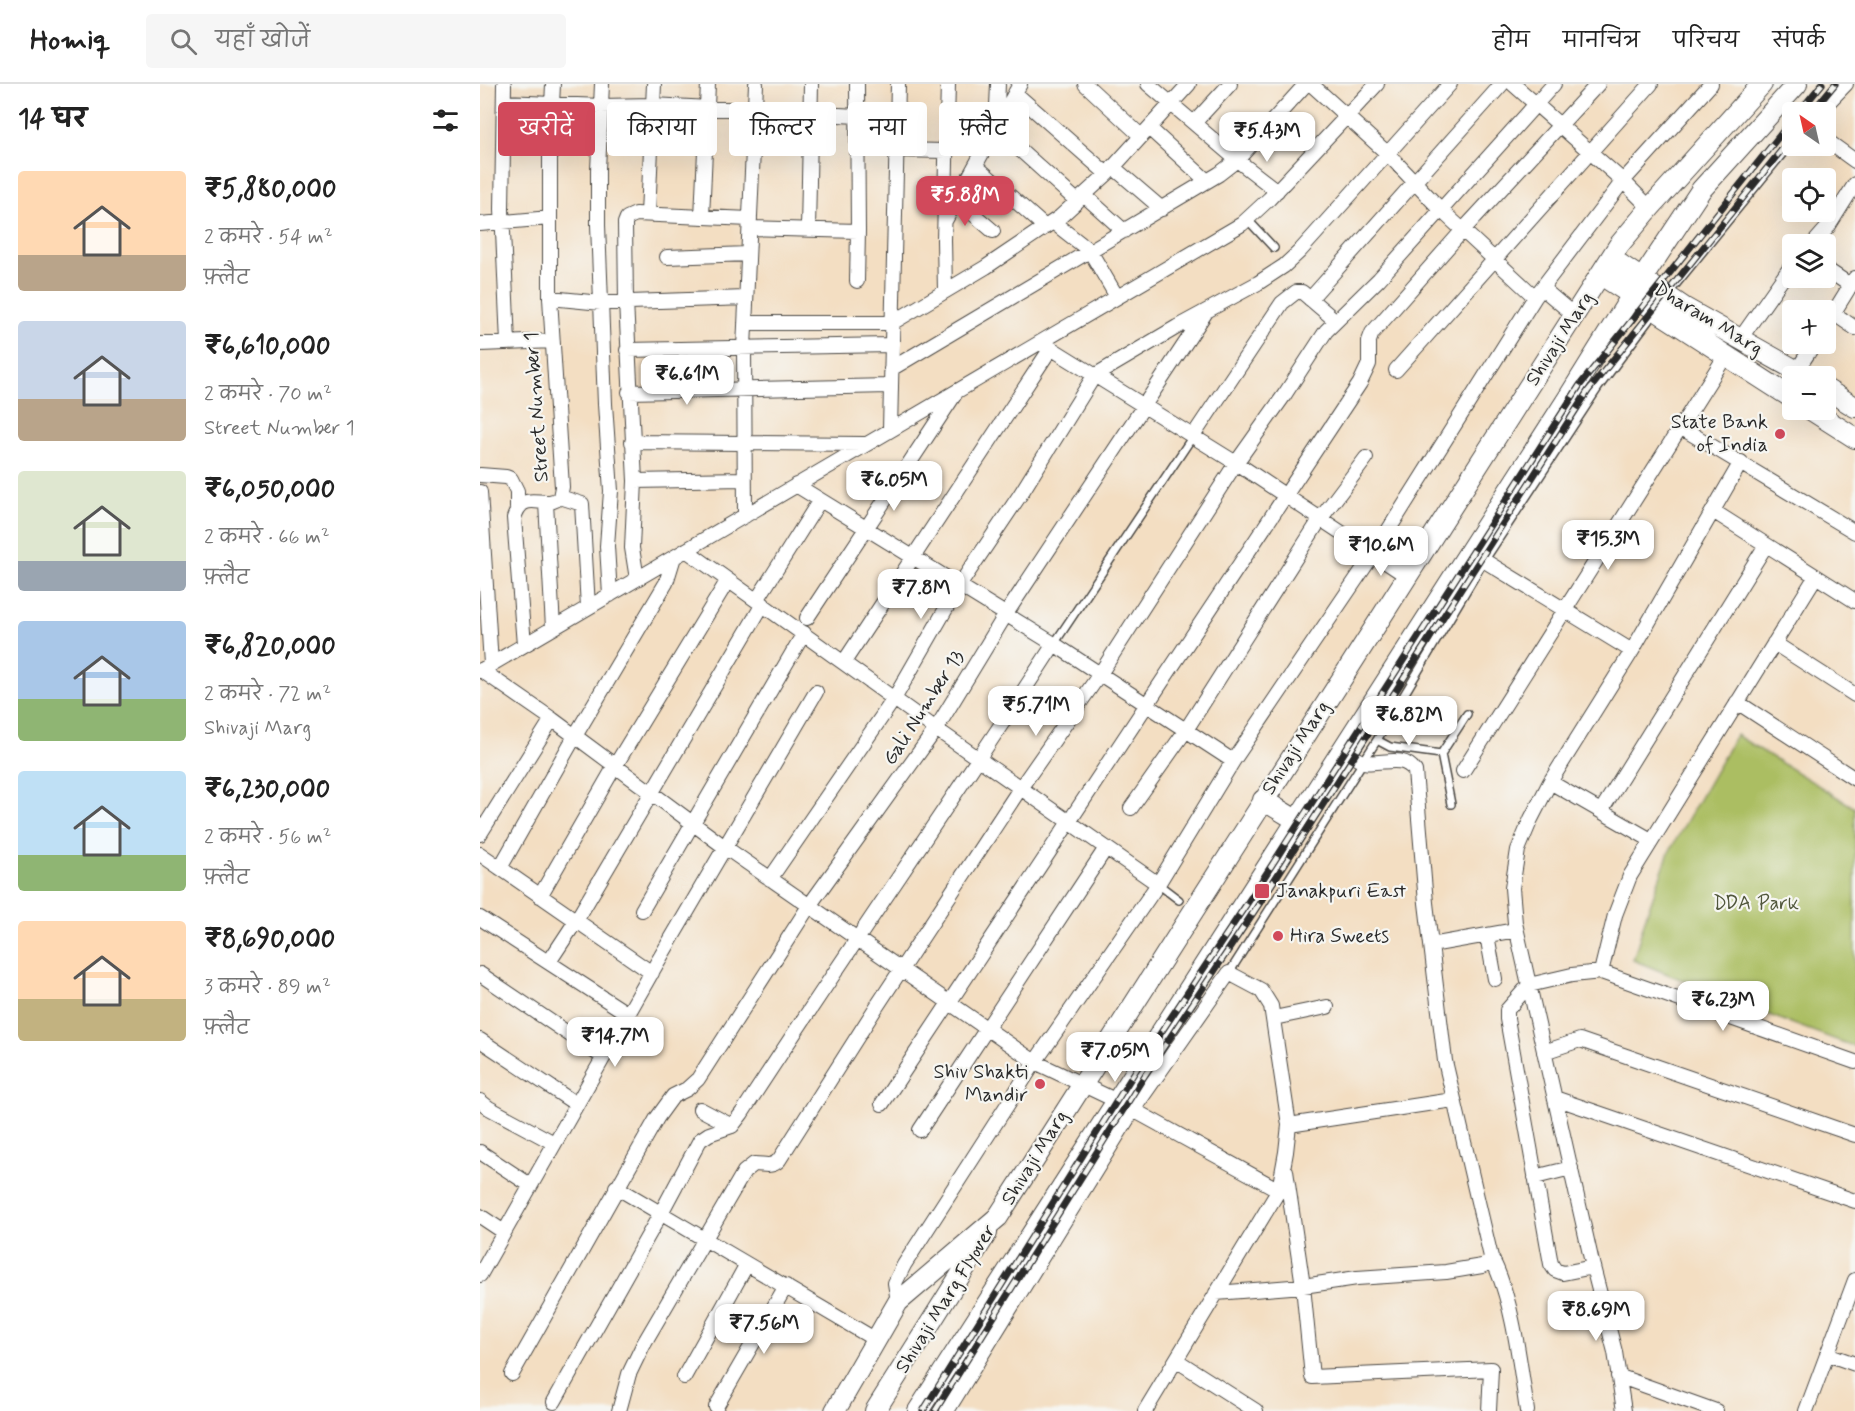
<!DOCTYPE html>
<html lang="hi">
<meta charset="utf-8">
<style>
body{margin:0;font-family:Mynerve,"Playpen Sans Deva",sans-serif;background:#f6f6f6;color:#222;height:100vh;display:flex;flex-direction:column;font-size:22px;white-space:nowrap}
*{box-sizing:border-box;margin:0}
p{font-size:20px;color:#767676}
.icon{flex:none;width:33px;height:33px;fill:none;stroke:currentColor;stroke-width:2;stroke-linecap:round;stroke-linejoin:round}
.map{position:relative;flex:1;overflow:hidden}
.details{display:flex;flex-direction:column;background:#fff;width:480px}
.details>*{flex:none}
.guide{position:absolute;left:18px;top:18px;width:570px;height:54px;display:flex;gap:12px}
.needle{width:39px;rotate:326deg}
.tools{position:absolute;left:1302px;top:18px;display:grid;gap:12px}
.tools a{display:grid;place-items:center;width:54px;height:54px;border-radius:6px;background:#fff;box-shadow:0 6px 24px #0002;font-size:30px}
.price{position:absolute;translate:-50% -51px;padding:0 14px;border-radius:12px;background:#fff;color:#222;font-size:20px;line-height:39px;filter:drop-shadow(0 2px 3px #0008)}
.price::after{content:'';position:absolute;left:50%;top:36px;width:18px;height:14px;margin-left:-9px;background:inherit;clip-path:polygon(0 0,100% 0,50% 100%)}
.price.on{background:#d1495b;color:#fff}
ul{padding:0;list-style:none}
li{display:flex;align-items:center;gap:18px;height:150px;padding:0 18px}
li span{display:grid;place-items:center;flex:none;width:168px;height:120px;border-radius:6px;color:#555}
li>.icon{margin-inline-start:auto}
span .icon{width:72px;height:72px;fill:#fffc;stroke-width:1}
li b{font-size:26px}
h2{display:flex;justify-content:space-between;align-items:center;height:72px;padding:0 18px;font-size:26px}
.pill{padding:0 21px;border-radius:6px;background:#fff;box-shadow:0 6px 24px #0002;font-size:21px;line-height:54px}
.pill.on{background:#d1495b;color:#fff}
header{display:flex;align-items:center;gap:36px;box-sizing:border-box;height:84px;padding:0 30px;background:#fff;border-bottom:2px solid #e0e0e0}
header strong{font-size:28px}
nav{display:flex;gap:33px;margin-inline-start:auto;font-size:21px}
.search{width:420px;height:54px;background:#f6f6f6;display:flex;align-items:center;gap:15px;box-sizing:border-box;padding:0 21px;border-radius:6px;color:#767676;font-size:22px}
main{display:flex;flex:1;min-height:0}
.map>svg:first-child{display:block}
</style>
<header>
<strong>Homiq</strong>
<div class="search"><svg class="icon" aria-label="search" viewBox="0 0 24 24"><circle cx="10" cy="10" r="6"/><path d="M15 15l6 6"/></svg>यहाँ खोजें</div>
<nav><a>होम</a><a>मानचित्र</a><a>परिचय</a><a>संपर्क</a></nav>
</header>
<main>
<section class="details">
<h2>14 घर<svg class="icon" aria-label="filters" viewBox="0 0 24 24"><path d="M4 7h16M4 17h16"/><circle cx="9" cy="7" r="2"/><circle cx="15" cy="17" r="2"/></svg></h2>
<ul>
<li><span style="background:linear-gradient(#ffd9b3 70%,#b9a48a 0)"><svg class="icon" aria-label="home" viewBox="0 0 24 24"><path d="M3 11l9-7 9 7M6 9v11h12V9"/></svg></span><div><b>₹5,880,000</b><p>2 कमरे · 54 m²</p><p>फ़्लैट</p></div></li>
<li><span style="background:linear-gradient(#c9d6e8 65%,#b9a48a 0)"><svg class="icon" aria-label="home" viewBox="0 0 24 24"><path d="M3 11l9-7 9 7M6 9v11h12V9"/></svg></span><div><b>₹6,610,000</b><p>2 कमरे · 70 m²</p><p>Street Number 1</p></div></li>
<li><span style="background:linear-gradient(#dfe7d0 75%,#9aa5b1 0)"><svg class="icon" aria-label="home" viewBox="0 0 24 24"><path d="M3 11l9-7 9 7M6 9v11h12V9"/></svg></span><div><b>₹6,050,000</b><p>2 कमरे · 66 m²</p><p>फ़्लैट</p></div></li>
<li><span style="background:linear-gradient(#a9c7e8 65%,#8fb573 0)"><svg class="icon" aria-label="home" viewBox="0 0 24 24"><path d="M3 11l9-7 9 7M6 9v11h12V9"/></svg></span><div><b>₹6,820,000</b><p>2 कमरे · 72 m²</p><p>Shivaji Marg</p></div></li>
<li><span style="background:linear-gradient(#bfe0f5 70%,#8fb573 0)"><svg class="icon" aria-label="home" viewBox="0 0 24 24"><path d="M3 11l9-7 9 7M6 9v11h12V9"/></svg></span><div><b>₹6,230,000</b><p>2 कमरे · 56 m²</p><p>फ़्लैट</p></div></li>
<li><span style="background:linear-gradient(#ffd9b3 65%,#c2b280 0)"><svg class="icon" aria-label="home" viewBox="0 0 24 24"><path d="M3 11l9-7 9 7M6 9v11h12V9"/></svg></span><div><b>₹8,690,000</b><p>3 कमरे · 89 m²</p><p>फ़्लैट</p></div></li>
</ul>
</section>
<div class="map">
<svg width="1375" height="1327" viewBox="0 0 1375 1327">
<rect width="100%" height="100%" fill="#f6f6f2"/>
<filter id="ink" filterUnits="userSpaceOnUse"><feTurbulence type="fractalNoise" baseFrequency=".0167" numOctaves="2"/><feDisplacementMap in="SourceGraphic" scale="12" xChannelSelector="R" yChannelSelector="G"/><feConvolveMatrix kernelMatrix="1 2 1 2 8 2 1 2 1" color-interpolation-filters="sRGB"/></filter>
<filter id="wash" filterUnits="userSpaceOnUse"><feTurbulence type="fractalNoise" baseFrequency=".008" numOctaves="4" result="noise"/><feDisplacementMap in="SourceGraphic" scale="24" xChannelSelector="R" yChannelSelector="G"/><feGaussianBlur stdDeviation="1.35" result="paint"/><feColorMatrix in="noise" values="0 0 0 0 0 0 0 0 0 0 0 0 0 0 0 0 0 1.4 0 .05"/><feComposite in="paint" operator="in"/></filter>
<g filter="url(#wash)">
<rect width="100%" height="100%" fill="#f3dec2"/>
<path fill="#abbe62" stroke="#6b7446" stroke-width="1.5" d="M1256 651 1375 724V963L1284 929 1153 876 1166 832 1189 768Z"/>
</g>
<g filter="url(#ink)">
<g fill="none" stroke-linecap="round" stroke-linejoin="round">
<defs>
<path id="lane" d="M767 135 794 164
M1188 210 1312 58
M574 560 713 352
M897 656 910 663 961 670 987 630
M961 670 971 720
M678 800 699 816
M749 889 897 656 1004 477 1118 304 1175 228"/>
<path id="street" d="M24 0 22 125 28 259
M122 0 118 86V141L125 320 131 407 127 462 130 511
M518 0 516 44 597 117
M605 0 661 52
M668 0 757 76 797 107
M831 0 908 70 961 126 1055 213
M1033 0 1143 97 1170 124
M535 9 627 90
M24 18 121 22 173 21 377 32
M1339 28 1366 0
M714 39 750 0
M669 44 727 97
M1346 56 1375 77
M416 66 466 67
M496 82 565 143
M633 83 682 125
M604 111 644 147
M477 116 513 147
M168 130 174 0
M222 133 228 0
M465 137 540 0
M573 138 610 167 637 213
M0 140 70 134
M270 144 378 147 377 0
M328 145 331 0
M1333 160 1348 143 1375 100
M187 173 268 170
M1346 185 1370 201
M377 197 378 147
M1062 204 1095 232
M465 207 464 156 468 0
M70 214 121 219 266 214
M830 215 1022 0
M1353 229 1375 244
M265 239H412L506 183 580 133 627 90 709 0
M1346 241 1375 194
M1260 255 1312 181
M561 258 756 379 927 492
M0 260 72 257
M147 266 411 261
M411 285 739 90 757 76 826 0
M916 286 1171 0
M1317 286 1334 260
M149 308 410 302
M1200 343 1375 448
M410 346 418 0
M713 352 802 219 816 208H822L856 237
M152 358 384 360
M0 391 26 393 31 395 37 407V424
M155 397 263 395
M316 401 574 560 753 677
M0 408 11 580
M80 413 102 420 108 523
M66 419 73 544
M1233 427 1375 517
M265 432 264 264 276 0
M206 466 456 645 678 800
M990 468 1152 567
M157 495 152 464 155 397 146 218 145 139 147 134 156 130 270 135
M277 516 340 416
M327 534 475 310
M1294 559 1375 611
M44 561 34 434C44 402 64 428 80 413L82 403 70 214V64L73 0
M364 578 571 264
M1 586 72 635 246 764 555 978 637 1017 799 1106
M0 587 762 140 789 115 897 0
M1257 618 1375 695
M863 665C869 669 877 676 884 678 902 681 922 669 935 687L946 819 965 977 1011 1173C1033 1214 1040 1281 1047 1327
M983 687 1246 271
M1070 698 1171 756
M651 724 706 646 841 434 886 374
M1121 727 1286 461
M0 750 72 635
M0 770 172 889
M20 784 95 652 186 499 194 473
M290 795 414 615 479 502 540 411 614 292 697 243 778 199 804 182 819 168 970 0
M60 812 135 682 248 496
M162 826 324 549
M0 834 148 930
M1007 851 1015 895
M951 861 1036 846
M69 878 96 837 283 520
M1121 888 1135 831 1150 792 1336 492
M0 890 123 973
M794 934 847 923
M0 956 96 1020
M1064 968 1100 956 1375 1051
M1075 1014 1375 1117
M0 1017 9 1024 74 1059
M402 1020 880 299 889 280V257L892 249 983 146 1118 0
M220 1025 252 1042
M809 1041 973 1016
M440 1046 626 764
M0 1068 50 1101
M806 1087 823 1202 832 1293 1011 1285 1009 1327
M1055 1093 1091 1084
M136 1103 396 1256
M0 1132 24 1148
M1113 1183 1083 1189 1075 1186 1071 1180 1027 935V926L1049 901 1092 891 1121 888 1375 978
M0 1191 177 879 336 608
M736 1209 823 1202 877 1194 966 1188 1002 1182 1009 1179 1011 1173
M418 1218 415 1199 424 1181 555 978 678 800 753 677 894 469 1055 213 1143 97 1231 0
M1347 1270 1375 1280
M696 1276 776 1327
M32 1290 177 1034 193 1012 207 1005 218 995 329 822 456 645 526 530 726 228
M1138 1292 1236 1327
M204 1293 267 1180
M74 1318 181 1129 220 1056 229 1050 252 1042 262 1029C364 871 472 718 574 560
M236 1323 306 1202
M139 1327 149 1290 163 1261 264 1088 274 1080C285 1080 291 1084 299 1076L397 922 541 703 620 590 756 379 805 310 846 247 899 195 1074 0
M467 1327 653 1026 749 889 781 906 791 922 809 1041 806 1068 799 1106 665 1327
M1144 1327 1135 1268 1113 1183 1035 839 1032 804 1038 766 1051 735 1070 698 1152 567 1261 378
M1326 1327 1375 1196"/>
<path id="secondary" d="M1131 174 1205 224 1326 292
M1121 191 1312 314
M1346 305 1375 323
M1331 326 1375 354
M783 716 816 736
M355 1327 418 1218 518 1133 1139 161 1170 124 1282 0
M395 1327 507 1149
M438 1327 1088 314 1162 195 1221 106 1317 0"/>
</defs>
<use href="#lane" stroke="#494642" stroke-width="10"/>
<use href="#street" stroke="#494642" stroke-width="16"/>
<use href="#secondary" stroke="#494642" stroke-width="22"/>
<use href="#lane" stroke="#fff" stroke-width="7"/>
<use href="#street" stroke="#fff" stroke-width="14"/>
<use href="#secondary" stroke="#fff" stroke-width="20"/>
<defs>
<path id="rail" d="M1319 28 1342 0
M1332 28 1355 0
M443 1327 656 986 772 812 1100 301 1312 36
M455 1327 665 991 781 817 1108 307 1312 53"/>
</defs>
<use href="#rail" stroke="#2b2b2b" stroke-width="7"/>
<use href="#rail" stroke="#f6f6f2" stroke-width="4.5" stroke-dasharray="14" stroke-linecap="butt"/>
</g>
</g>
<g fill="#d1495b" stroke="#f6f6f2" stroke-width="2">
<circle cx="1300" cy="350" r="6"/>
<rect x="774" y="799" width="16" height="16" rx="3"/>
<circle cx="798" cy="852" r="6"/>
<circle cx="560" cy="1000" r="6"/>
</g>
<g text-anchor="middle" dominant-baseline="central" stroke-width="4.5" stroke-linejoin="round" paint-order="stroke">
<g font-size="20" fill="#2b2b2b" stroke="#f6f6f2">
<text transform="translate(1228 235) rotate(31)">Dharam Marg</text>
<text transform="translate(1080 255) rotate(-57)">Shivaji Marg</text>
<text transform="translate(57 323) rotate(-94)">Street Number 1</text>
<text transform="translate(444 624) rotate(-57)">Gali Number 13</text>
<text transform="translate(816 664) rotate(-57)">Shivaji Marg</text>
<text transform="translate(555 1074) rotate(-58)">Shivaji Marg</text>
<text transform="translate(466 1215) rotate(-58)">Shivaji Marg Flyover</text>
</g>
<g font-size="20" fill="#2b2b2b" stroke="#f6f6f2" text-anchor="end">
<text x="1288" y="338">State Bank<tspan x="1288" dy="23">of India</tspan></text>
<text x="796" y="807" text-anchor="start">Janakpuri East</text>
<text x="810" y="852" text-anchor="start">Hira Sweets</text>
<text x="548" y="988">Shiv Shakti<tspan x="548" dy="23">Mandir</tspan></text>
</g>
<g font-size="20" fill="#51573c" stroke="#f6f6f2">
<text x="1276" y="819">DDA Park</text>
</g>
</g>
</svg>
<div class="tools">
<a><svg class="needle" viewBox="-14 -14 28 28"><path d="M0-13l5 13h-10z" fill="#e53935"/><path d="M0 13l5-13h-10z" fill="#767676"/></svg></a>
<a><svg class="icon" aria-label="locate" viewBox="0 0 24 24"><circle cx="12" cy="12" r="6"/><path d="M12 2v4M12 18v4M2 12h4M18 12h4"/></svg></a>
<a><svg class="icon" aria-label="layers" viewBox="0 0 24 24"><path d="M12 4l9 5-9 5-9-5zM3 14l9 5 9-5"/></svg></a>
<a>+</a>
<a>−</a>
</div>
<b class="price" style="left:787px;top:79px">₹5.43M</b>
<b class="price on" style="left:485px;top:143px">₹5.88M</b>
<b class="price" style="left:207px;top:322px">₹6.61M</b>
<b class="price" style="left:414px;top:428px">₹6.05M</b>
<b class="price" style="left:1128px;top:487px">₹15.3M</b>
<b class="price" style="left:901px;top:493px">₹10.6M</b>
<b class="price" style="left:441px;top:536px">₹7.8M</b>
<b class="price" style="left:556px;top:653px">₹5.71M</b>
<b class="price" style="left:929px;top:663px">₹6.82M</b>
<b class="price" style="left:1243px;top:948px">₹6.23M</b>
<b class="price" style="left:135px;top:984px">₹14.7M</b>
<b class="price" style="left:635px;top:999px">₹7.05M</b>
<b class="price" style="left:1116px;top:1258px">₹8.69M</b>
<b class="price" style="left:284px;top:1271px">₹7.56M</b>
<div class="guide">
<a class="pill on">खरीदें</a>
<a class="pill">किराया</a>
<a class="pill">फ़िल्टर</a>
<a class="pill">नया</a>
<a class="pill">फ़्लैट</a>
</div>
</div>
</main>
